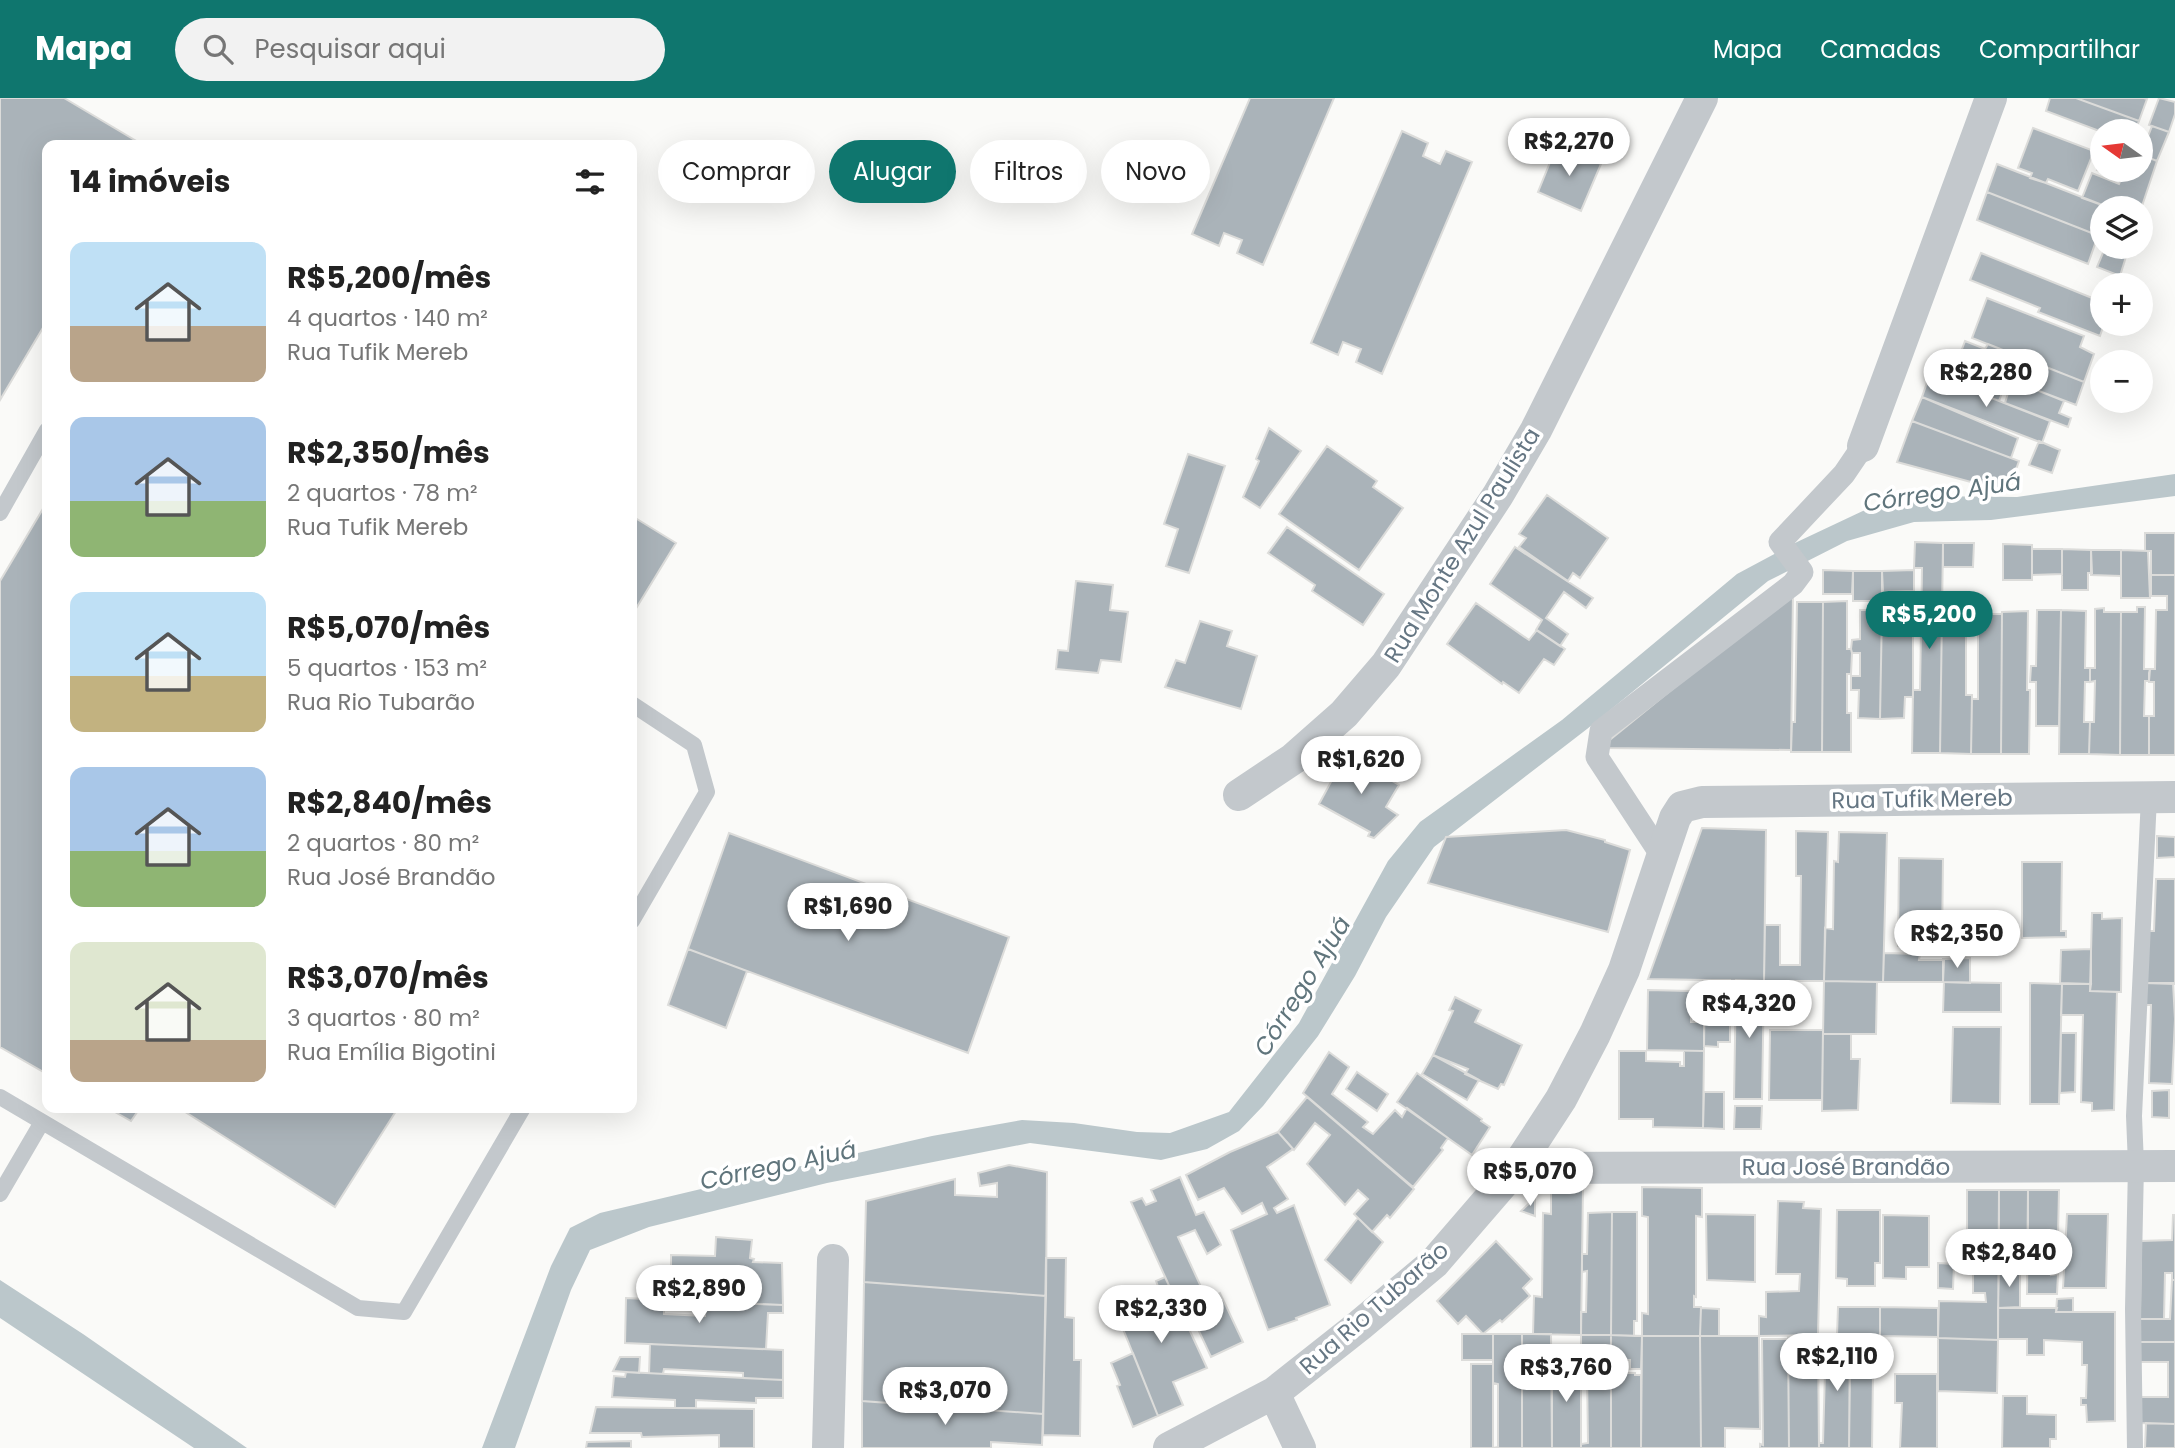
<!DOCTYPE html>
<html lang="pt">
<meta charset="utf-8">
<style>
body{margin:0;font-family:Poppins,sans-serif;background:#f2f2f2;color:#222;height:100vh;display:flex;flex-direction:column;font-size:26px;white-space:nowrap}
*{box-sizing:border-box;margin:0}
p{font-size:23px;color:#767676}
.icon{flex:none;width:38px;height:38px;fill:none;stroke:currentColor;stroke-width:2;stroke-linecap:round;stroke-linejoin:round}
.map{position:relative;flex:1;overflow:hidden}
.panel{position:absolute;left:42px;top:42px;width:595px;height:973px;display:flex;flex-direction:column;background:#fff;border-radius:14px;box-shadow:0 7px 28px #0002}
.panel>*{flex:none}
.guide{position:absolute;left:658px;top:42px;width:665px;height:63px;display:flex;gap:14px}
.needle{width:46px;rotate:284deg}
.controls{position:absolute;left:2090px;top:21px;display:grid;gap:14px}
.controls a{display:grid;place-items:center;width:63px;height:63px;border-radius:50%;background:#fff;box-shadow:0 7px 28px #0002;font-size:35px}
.price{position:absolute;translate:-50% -60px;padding:0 16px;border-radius:24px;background:#fff;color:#222;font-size:23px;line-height:46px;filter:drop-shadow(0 2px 4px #0008)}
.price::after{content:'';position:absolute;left:50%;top:42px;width:21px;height:16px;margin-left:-10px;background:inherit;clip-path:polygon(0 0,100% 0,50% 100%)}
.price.selected{background:#0f766e;color:#fff}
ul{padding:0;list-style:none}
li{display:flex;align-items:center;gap:21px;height:175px;padding:0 28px}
li span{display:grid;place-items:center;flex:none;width:196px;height:140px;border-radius:14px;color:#555}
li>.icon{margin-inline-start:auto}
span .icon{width:84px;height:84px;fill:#fffc;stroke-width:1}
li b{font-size:30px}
h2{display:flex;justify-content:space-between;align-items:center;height:84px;padding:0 28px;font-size:30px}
.tag{padding:0 24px;border-radius:32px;background:#fff;box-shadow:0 7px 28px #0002;font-size:24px;line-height:63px}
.tag.selected{background:#0f766e;color:#fff}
header{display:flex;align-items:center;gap:42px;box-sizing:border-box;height:98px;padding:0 35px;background:#0f766e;color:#fff}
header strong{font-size:33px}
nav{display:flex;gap:38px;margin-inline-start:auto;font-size:24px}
.search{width:490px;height:63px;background:#f2f2f2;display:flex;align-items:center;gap:18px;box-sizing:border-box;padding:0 24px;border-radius:38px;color:#767676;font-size:26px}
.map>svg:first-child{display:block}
</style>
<header>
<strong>Mapa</strong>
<div class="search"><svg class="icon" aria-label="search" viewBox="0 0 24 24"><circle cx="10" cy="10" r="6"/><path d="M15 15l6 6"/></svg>Pesquisar aqui</div>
<nav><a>Mapa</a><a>Camadas</a><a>Compartilhar</a></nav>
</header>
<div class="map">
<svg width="2175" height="1350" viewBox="0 0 2175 1350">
<rect width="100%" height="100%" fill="#fafaf8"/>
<path fill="#bbc7cb" d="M2175 376V398L1991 422 1914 424 1847 443 1768 483 1587 631 1434 749 1386 819 1355 878 1318 938 1263 1008 1239 1033 1207 1051 1161 1062 1030 1045 827 1085 649 1129 590 1152 571 1192 515 1350H482L551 1168 570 1130 600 1115 701 1091 932 1038 1022 1022 1074 1025 1137 1034 1170 1035 1229 1014 1299 925 1388 763 1420 724 1562 622 1737 476 1797 444 1867 411 1921 398 2017 399Z
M0 1182 83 1236 247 1350H194L0 1220Z"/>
<path fill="#aab3b9" stroke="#dcdcda" stroke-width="2" d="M0 0H64L143 47H47V223L0 302Z
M1250 0H1334L1263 167 1237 155 1242 142 1224 135 1219 148 1192 136Z
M2050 0H2076L2139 23 2135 33 2102 34 2046 13Z
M2076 0H2144L2147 1 2139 23Z
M2159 0 2175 4V16L2169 34 2149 27Z
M2152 28 2169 34 2157 63 2141 57Z
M2033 30 2094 53 2078 93 2048 81 2046 85 2030 80 2032 75 2018 70Z
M1402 33 1428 45 1423 58 1440 66 1446 53 1472 64 1382 276 1356 264 1361 251 1343 244 1338 257 1311 245Z
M1557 47 1601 66 1581 113 1538 94Z
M2102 49V72H2120L2116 80 2097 72 2100 63 2097 61Z
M2140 56 2157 63 2140 114V110H2110L2082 100 2092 75 2119 86 2124 73 2121 72H2140Z
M1997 66 2110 110H2102V139L1987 94Z
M1987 94 2102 139V148L2095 146 2088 166 1977 122Z
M2103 149H2129L2120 178 2097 169 2105 150Z
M1981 155 2102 204V226H2104L2100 238 2038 214 2040 210 1970 182Z
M1987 200 2084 238 2080 249 2094 256 2084 284 1972 240Z
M1965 243 1985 251 1988 246 2084 284 2076 307 1958 262Z
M1938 254 2007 281 1999 303 1930 276Z
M1930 276 2050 323 2042 345 1922 299Z
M2012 282 2064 303 2059 315 2071 320 2068 329 2005 305Z
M1922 299 2018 340 2011 360 1912 323Z
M1912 323 2019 363 2008 394 1897 364Z
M1269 330 1301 353 1260 410 1243 399 1259 363 1256 361Z
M2039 343 2060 352 2052 375 2029 367Z
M1327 348 1377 383 1373 389 1403 410 1359 472 1279 416Z
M1188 356 1225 368 1189 475 1166 468 1178 431 1164 426Z
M1547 397 1608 440 1580 480 1573 475 1568 483 1519 449 1526 440 1519 436Z
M47 404V976L0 949V483Z
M632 418 676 445 632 517Z
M1287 429 1384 496 1363 527 1312 493 1315 487 1268 455Z
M2145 435H2175V477H2151V453H2145Z
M1915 444 1943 445 1940 655H1912L1913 592H1920L1922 470H1914Z
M1943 445H1974L1973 469H1943Z
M2003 446 2032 447V482H2003Z
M1515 449 1593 500 1586 510 1564 494 1546 520 1568 536 1560 548 1536 532 1542 522 1490 486Z
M2032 451H2062V476L2032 477Z
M2062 451 2091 452 2092 475H2088V492H2062Z
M2091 452H2121V478L2091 477Z
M2121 452 2148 453 2150 500H2121Z
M1823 472 1853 473 1852 496H1823Z
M1914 472V493L1883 494 1882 473Z
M1853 473H1882V503H1853Z
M2151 477H2175V657H2149V618H2154V584H2149V575L2150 571H2155L2156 512H2167V498H2151Z
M1076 483 1113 487 1110 512 1128 514 1121 564 1101 562 1098 575 1056 571 1058 552 1068 553Z
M1793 493 1791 652 1606 650V645Z
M1847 503V551H1851L1852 555 1851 576H1847V615H1851V654H1822L1823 504Z
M1797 504H1823L1822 654H1791L1792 624H1795Z
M1476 505 1529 542 1537 532 1565 551 1554 567 1544 561 1519 595 1503 584 1502 586 1447 546Z
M2137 509H2145L2144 571H2150L2149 583H2145L2144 618H2149V657H2120L2121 514H2137Z
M2104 510V514H2121L2120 657 2089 656 2090 624H2094L2095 583 2090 584V570H2095V511Z
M1860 512H1882L1880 621 1858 620 1859 592H1851V578H1860V555H1852L1851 551 1852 542 1860 541Z
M1882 512H1905V529L1913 528V599H1905L1904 620 1880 621Z
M2037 512H2061L2059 628H2036V584H2030L2031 568H2036Z
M2061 512 2086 513 2085 570H2090V584H2085L2084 624H2090L2089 656H2059Z
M2028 513 2027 592H2030L2029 656H2001L2002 514Z
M1942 515H1954V523H1963V533H1966V597H1972L1971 656 1940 655Z
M1981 516H2002L2001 656H1971L1972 601H1978V530H1981Z
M1200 523 1232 533 1227 548 1257 558 1241 611 1165 589 1176 562 1185 565Z
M1346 656 1399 687 1386 709 1398 717 1374 740 1368 738 1370 734 1319 706Z
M1702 730 1766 732 1764 883 1648 881Z
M1566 732 1605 742V744L1630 752 1608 834 1428 785 1446 739Z
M1796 733 1828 734 1824 883H1764L1765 827H1780V867H1800L1801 778H1796Z
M1839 734 1887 735 1883 884 1824 883 1825 830 1833 831 1834 763 1838 764Z
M729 735 1009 839 968 955 688 851Z
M2157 738 2175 739V759L2157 760Z
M1899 760 1943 761 1942 849 1898 848Z
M2022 764H2062L2061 833H2066V839L2022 840Z
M2156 781H2175V886L2145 885 2146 833H2154Z
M2092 815H2102V821L2122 820 2121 894 2090 893Z
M688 851 747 873 726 930 668 907Z
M2091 851V886L2060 885 2061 852Z
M1884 855 1920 856 1919 862H1944L1943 884H1883Z
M1970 860V885L1943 884V861Z
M1705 882H1730V944H1718V949L1704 948Z
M1736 882 1764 883 1762 1001H1734Z
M1824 883 1877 884 1876 936H1823Z
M1944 884 2001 885V914H1943Z
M2030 885 2062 886 2059 1006H2030Z
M2145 885H2173L2175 921 2172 986 2149 985 2151 907H2145Z
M2062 886H2091L2090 893 2117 894 2114 1012 2092 1013V1005L2081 1004 2083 917H2061Z
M1648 892 1691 893V924H1704V953L1647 952Z
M1455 899 1481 912 1475 924 1522 947 1504 987 1501 986 1498 991 1465 976 1468 971 1433 957 1453 913 1449 912Z
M1953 929H2001L2000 1006 1951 1005Z
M1770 932H1823L1822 1002H1769Z
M2061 935H2076L2075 994 2060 995Z
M1823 936H1851V961H1860L1858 1012 1822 1013Z
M1619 953H1646V963L1680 964V968H1684V953H1704L1703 1030 1653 1029V1021H1619Z
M1329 954 1349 969 1332 996 1368 1024 1363 1029 1373 1036 1395 1012 1402 1019 1407 1010 1448 1040 1441 1050 1443 1052 1413 1089 1303 995Z
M1433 957 1479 982 1467 1002 1422 976Z
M1357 974 1388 996 1377 1013 1346 991Z
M1417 975 1482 1021 1481 1023 1490 1029 1472 1057 1397 1004Z
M2169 992V1020L2152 1019V993Z
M1704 994H1724V1031L1703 1030Z
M1307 999 1414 1091 1390 1120 1387 1117 1372 1134 1354 1116 1368 1101 1358 1092 1345 1107 1307 1066 1330 1037 1315 1025 1294 1052 1278 1034Z
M1735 1008H1762L1761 1031H1734Z
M108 1010H140L131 1023Z
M179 1010H398L335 1109Z
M1278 1034 1293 1051 1267 1069 1288 1101 1274 1110 1277 1115 1294 1107 1330 1207 1296 1220 1297 1222 1268 1232 1231 1132 1267 1116 1262 1105 1242 1116 1224 1090 1198 1102 1186 1077 1230 1054Z
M1009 1067 1047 1074 1046 1198 864 1184 866 1103 955 1081V1097L997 1099V1085L980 1088 978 1075Z
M1180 1079 1196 1117 1204 1114 1221 1147 1207 1156 1195 1132 1178 1139 1202 1191 1198 1193 1203 1204 1220 1195 1243 1244 1211 1259 1184 1201 1177 1205 1131 1104 1142 1100 1146 1107 1156 1103 1151 1092Z
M1583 1089 1581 1237 1533 1236 1534 1198 1542 1199 1543 1115 1551 1116V1090Z
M1642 1089 1702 1090V1119L1696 1118V1199L1694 1198V1209H1701L1700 1238H1642V1215L1648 1216V1119L1642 1118Z
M1967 1092H1999L1998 1242 1938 1240 1939 1203 1986 1204 1985 1195H1973V1134L1967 1135Z
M1999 1092H2028V1151H2018L2017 1134 1999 1133Z
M2028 1092H2059L2058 1138H2053L2051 1177 2058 1176 2057 1196H2027Z
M1535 1099V1118L1521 1113 1535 1100Z
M1778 1103 1804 1104 1803 1110 1821 1111 1818 1237 1759 1238V1218L1766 1219V1194L1799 1193 1800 1176H1776Z
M1837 1112H1880V1165H1875V1188H1847V1181L1836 1180Z
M1612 1114 1611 1237H1581V1214H1586L1587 1173 1582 1174V1156H1587L1588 1115Z
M1612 1114H1637V1223H1634V1238L1611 1237Z
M1706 1116 1755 1117V1184L1707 1182Z
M2067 1116H2108L2106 1190H2063Z
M1883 1117 1929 1118V1169H1906V1181L1883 1180Z
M2173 1117H2175V1182H2172V1175H2165L2164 1221H2140L2141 1143 2172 1142Z
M1358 1120 1383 1144 1351 1185 1325 1162Z
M716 1139 752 1142 750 1160 754 1161 753 1164 782 1165 783 1207 652 1201 654 1169 671 1170V1157L715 1158Z
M1496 1143 1532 1181 1523 1190 1530 1198 1502 1224 1500 1222 1483 1236 1466 1218 1458 1226 1437 1203Z
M1046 1160H1066L1065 1219 1074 1220V1262H1081L1080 1338 1043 1337Z
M1938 1165 1954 1166 1953 1191 1938 1190Z
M2020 1171V1209L1998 1210 1999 1172Z
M1165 1179 1207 1270 1173 1284 1183 1307 1158 1318 1115 1211 1159 1191 1156 1183Z
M2172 1182H2175V1244H2140V1221H2170Z
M864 1184 1046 1198 1043 1316 862 1303Z
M626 1200 664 1202V1216L705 1218 706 1204 783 1207V1215H768L766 1251 625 1245Z
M2073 1200V1214H2056L2057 1201Z
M1838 1209H1880V1238L1837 1237Z
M1880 1209 1938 1210V1239L1880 1238Z
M1701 1210 1719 1211V1238H1700Z
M1998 1210H2057L2056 1214H2115V1323L2087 1324 2086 1307H2081V1300H2086L2087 1267H2082V1244L2044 1242V1257H2027V1241H1998Z
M1462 1236H1493V1262H1462Z
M1493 1236H1522V1350H1493L1498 1349V1286L1493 1285Z
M1522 1236H1551L1552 1350H1522Z
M1581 1237H1611V1255L1581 1256Z
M1611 1237 1642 1238 1641 1271H1630V1262H1611Z
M1818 1237 1819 1350H1789L1788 1238Z
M1826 1237H1850L1849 1350H1819V1345H1823Z
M1850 1237 1880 1238V1259L1850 1256Z
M1642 1238H1700L1701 1350H1641Z
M1700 1238H1759L1760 1331 1725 1330V1350H1701Z
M1938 1240 1998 1242 1997 1295 1938 1293Z
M1762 1241H1788L1789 1350H1760V1346L1763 1347Z
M2140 1244H2175V1326L2138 1325 2139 1299H2168V1264H2139Z
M650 1246 783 1252V1282L743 1280V1275L664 1271 663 1276H649Z
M1133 1255 1158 1318 1133 1329 1117 1288 1120 1287 1111 1265Z
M620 1259H640L639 1275 613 1273Z
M1552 1261 1581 1262V1350H1552Z
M1471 1266H1493V1350H1471Z
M626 1274 783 1282V1300H756V1305L696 1302V1310H675V1302L612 1299 614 1278 625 1279Z
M1587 1275H1611V1350H1581V1346L1588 1345Z
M1611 1275H1635V1277H1641V1350H1611Z
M1850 1275H1873L1872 1350H1849Z
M1895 1276H1937V1350H1900L1902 1305H1895Z
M2003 1298H2027V1316L2056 1317V1341H2050V1350H2002Z
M862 1303 1043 1316 1042 1347 991 1344V1350H862Z
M596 1309 754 1311V1350H719V1337L642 1339 641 1335H590Z
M2146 1325 2175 1326V1350H2145Z
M631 1343V1350H586L587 1344Z"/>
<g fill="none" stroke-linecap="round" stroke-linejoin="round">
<path stroke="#c3c8cc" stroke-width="16" d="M0 415 47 332
M632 606 694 647 707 694 632 823
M0 999 358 1210 404 1214 523 1010
M0 1096 42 1024
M2135 1350 2133 1211 2136 1067 2134 1018 2149 699"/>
<path stroke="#c3c8cc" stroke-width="23" d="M1662 758 1597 659 1601 633 1793 486 1802 474 1780 444 1844 376 1863 348"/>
<path stroke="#c3c8cc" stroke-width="32" d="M1863 348 1991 0
M1239 697 1293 661 1344 616 1386 567 1498 397 1536 332 1702 0
M1516 1070 2175 1068
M1274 1295 1300 1350
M828 1350 833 1162
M1169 1350 1274 1295 1360 1227 1434 1165 1516 1070 1561 1001 1595 936 1624 872 1675 720 1682 709 1702 704 2175 699"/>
</g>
<g text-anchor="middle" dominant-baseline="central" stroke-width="7" stroke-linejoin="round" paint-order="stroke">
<g font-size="23" fill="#657683" stroke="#fff">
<text transform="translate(1462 447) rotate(-58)">Rua Monte Azul Paulista</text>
<text transform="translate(1922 701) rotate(-1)">Rua Tufik Mereb</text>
<text x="1846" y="1069">Rua José Brandão</text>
<text transform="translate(1374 1210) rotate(-41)">Rua Rio Tubarão</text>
</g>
<g font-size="24" font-style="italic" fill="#60757c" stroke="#fff">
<text transform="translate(1942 394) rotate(-8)">Córrego Ajuá</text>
<text transform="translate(1302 888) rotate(-58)">Córrego Ajuá</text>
<text transform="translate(778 1067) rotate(-12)">Córrego Ajuá</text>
</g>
</g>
</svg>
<div class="controls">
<a><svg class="needle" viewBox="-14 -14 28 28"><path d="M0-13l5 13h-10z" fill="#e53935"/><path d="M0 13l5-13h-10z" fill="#767676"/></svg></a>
<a><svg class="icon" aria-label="layers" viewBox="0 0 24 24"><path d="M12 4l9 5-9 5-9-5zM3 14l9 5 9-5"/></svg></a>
<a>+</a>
<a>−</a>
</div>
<b class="price" style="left:1569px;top:80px">R$2,270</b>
<b class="price" style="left:1986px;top:311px">R$2,280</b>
<b class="price selected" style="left:1929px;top:553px">R$5,200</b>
<b class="price" style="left:1361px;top:698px">R$1,620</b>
<b class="price" style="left:848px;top:845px">R$1,690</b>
<b class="price" style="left:1957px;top:872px">R$2,350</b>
<b class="price" style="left:1749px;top:942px">R$4,320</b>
<b class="price" style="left:1530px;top:1110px">R$5,070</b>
<b class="price" style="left:2009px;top:1191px">R$2,840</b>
<b class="price" style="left:699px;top:1227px">R$2,890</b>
<b class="price" style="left:1161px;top:1247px">R$2,330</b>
<b class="price" style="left:1837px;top:1295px">R$2,110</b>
<b class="price" style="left:1566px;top:1306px">R$3,760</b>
<b class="price" style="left:945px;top:1329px">R$3,070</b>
<div class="guide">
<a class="tag">Comprar</a>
<a class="tag selected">Alugar</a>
<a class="tag">Filtros</a>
<a class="tag">Novo</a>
</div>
<section class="panel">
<h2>14 imóveis<svg class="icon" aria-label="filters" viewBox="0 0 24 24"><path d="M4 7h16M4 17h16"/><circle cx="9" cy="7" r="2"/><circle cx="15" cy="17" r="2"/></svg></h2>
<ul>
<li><span style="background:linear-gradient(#bfe0f5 60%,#b9a48a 0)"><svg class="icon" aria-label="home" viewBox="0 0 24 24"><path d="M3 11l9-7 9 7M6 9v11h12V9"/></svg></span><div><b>R$5,200/mês</b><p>4 quartos · 140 m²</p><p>Rua Tufik Mereb</p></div></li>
<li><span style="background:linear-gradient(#a9c7e8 60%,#8fb573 0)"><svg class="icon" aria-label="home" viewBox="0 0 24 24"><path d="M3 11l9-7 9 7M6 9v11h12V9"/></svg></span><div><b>R$2,350/mês</b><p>2 quartos · 78 m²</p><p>Rua Tufik Mereb</p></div></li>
<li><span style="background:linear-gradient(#bfe0f5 60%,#c2b280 0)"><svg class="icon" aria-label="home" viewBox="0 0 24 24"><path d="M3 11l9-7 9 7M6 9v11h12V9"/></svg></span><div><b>R$5,070/mês</b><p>5 quartos · 153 m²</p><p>Rua Rio Tubarão</p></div></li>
<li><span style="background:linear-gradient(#a9c7e8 60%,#8fb573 0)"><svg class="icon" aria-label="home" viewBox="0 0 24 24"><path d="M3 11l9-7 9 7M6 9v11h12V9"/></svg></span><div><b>R$2,840/mês</b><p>2 quartos · 80 m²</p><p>Rua José Brandão</p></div></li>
<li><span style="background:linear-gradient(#dfe7d0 70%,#b9a48a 0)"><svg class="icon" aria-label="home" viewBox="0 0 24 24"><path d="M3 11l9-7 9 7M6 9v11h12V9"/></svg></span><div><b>R$3,070/mês</b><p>3 quartos · 80 m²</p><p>Rua Emília Bigotini</p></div></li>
</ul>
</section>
</div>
